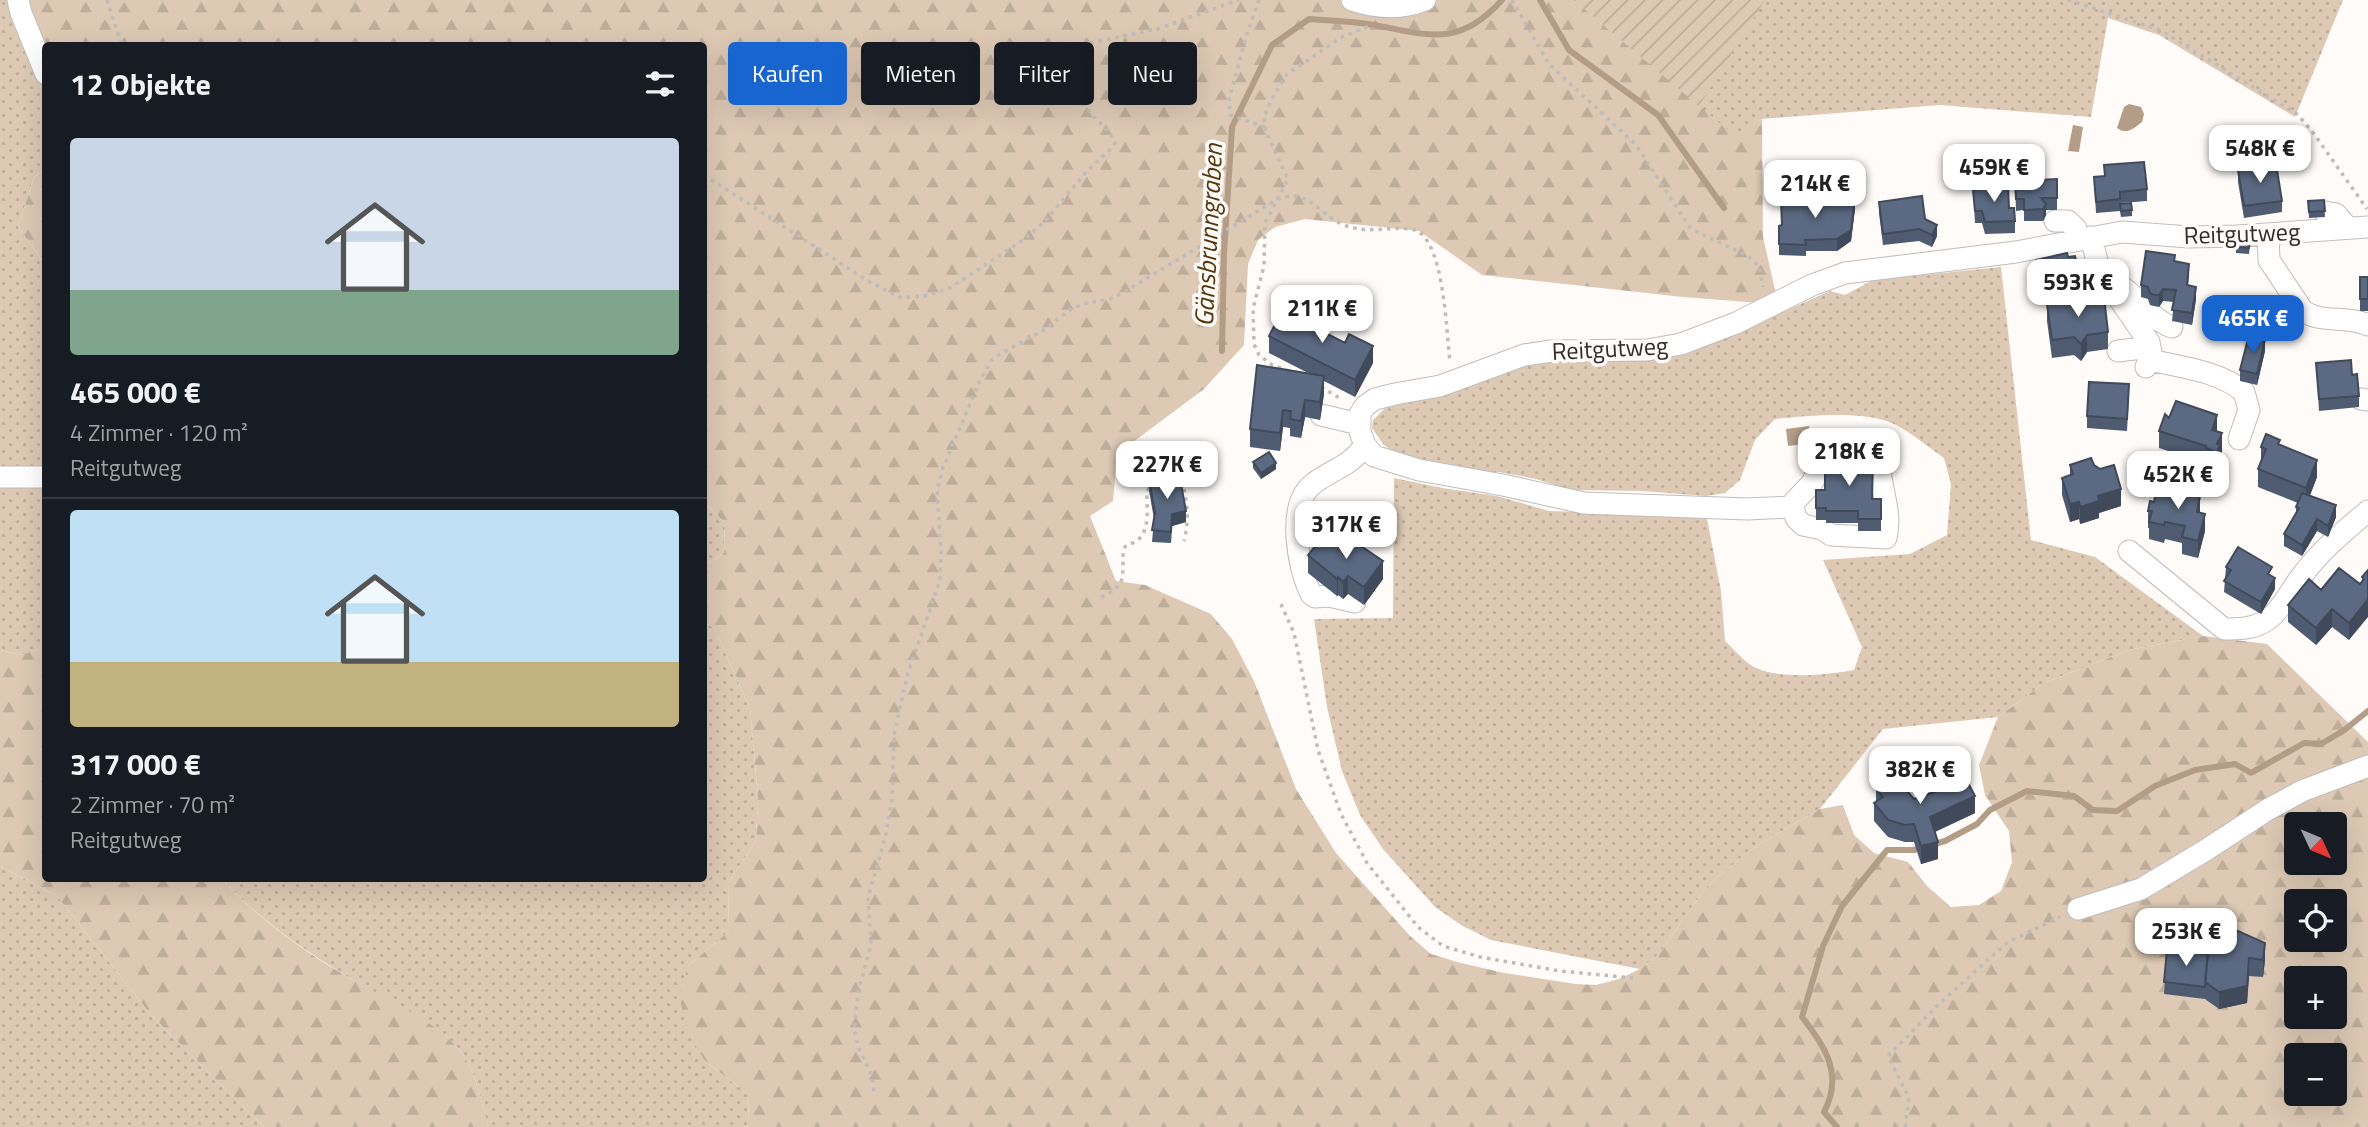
<!DOCTYPE html>
<html lang="de">
<meta charset="utf-8">
<style>
body{margin:0;font-family:"Titillium Web",sans-serif;background:#242831;color:#f1f3f6;height:100vh;display:flex;flex-direction:column;font-size:26px;white-space:nowrap}
*{box-sizing:border-box;margin:0}
p{font-size:23px;color:#9ea1a6}
.icon{flex:none;width:38px;height:38px;fill:none;stroke:currentColor;stroke-width:2;stroke-linecap:round;stroke-linejoin:round}
.map{position:relative;flex:1;overflow:hidden}
.details{position:absolute;left:42px;top:42px;width:665px;height:840px;display:flex;flex-direction:column;background:#171b24;border-radius:7px;box-shadow:0 7px 28px #0002}
.details>*{flex:none}
.hud{position:absolute;left:728px;top:42px;width:665px;height:63px;display:flex;gap:14px}
.needle{width:46px;rotate:134deg}
.buttons{position:absolute;left:2284px;top:812px;display:grid;gap:14px}
.buttons a{display:grid;place-items:center;width:63px;height:63px;border-radius:7px;background:#171b24;box-shadow:0 7px 28px #0002;font-size:35px}
.price{position:absolute;translate:-50% -60px;padding:0 16px;border-radius:14px;background:#fff;color:#222;font-size:23px;line-height:46px;filter:drop-shadow(0 2px 4px #0008)}
.price::after{content:'';position:absolute;left:50%;top:42px;width:21px;height:16px;margin-left:-10px;background:inherit;clip-path:polygon(0 0,100% 0,50% 100%)}
.price.active{background:#1965d0;color:#fff}
ul{padding:0;list-style:none}
li{display:grid;align-content:center;gap:14px;height:371px;padding:0 28px}
li+li{border-top:2px solid #363941}
li span{display:grid;place-items:center;height:217px;border-radius:7px;color:#555}
li>.icon{margin-inline-start:auto}
span .icon{width:126px;height:126px;fill:#fffc;stroke-width:1}
li b{font-size:30px}
h2{display:flex;justify-content:space-between;align-items:center;height:84px;padding:0 28px;font-size:30px}
.chip{padding:0 24px;border-radius:7px;background:#171b24;box-shadow:0 7px 28px #0002;font-size:24px;line-height:63px}
.chip.active{background:#1965d0;color:#fff}
.map>svg:first-child{display:block}
</style>
<div class="map">
<svg width="2368" height="1127" viewBox="0 0 2368 1127">
<defs>
<pattern id="grass-dots" width="8" height="8" patternUnits="userSpaceOnUse" patternTransform="scale(1.75)"><rect width="8" height="8" fill="#ddc9b4"/><path d="M2 2h.1M6 6h.1" fill="none" stroke="#bead9b" stroke-width="1.8" stroke-linecap="round"/></pattern>
<pattern id="forest-firs" width="22" height="20" patternUnits="userSpaceOnUse" patternTransform="scale(1.75)"><rect width="22" height="20" fill="#ddc9b4"/><path d="M5 1l3.5 6h-7zM16 11l3.5 6h-7z" fill="#bead9b"/></pattern>
<pattern id="garden-furrows" width="10" height="10" patternUnits="userSpaceOnUse" patternTransform="scale(1.75)"><rect width="10" height="10" fill="#ddc9b4"/><path d="M-1 1l2-2M0 10L10 0M9 11l2-2" fill="none" stroke="#bead9b"/></pattern>
</defs>
<rect width="100%" height="100%" fill="#fefbf8"/>
<path fill="url(#grass-dots)" d="M0 0H18L46 74 45 170 34 177 18 227 45 264 46 647 21 655 0 650Z
M1574 0H2343L2295 117 2159 35 2108 18 2091 117 1940 105 1762 119 1735 137Z
M2001 267 2031 540 2095 557 2203 636 2129 650 2044 683 1998 717 1883 729 1820 809 1750 850 1706 887 1658 955 1640 969 1491 940 1461 925 1435 907 1383 849 1360 815 1342 771 1327 707 1314 619 1393 618 1394 478 1442 488 1497 496 1549 511 1622 513 1642 516H1685L1707 519 1721 591 1725 641C1734 649 1743 661 1754 667 1780 680 1827 675 1854 670L1862 647 1823 560 1910 554 1947 535 1951 484 1944 458C1928 447 1912 433 1894 424 1865 410 1806 416 1775 419L1755 440 1740 480 1725 493 1706 496 1643 491 1571 490 1536 479 1499 472 1459 471 1393 452 1383 444 1372 428 1373 420 1386 407 1449 394 1521 366 1749 327 1830 291 1845 295 1873 280Z
M704 502 725 523 724 553 704 566Z
M704 622 714 628 750 708 758 798 756 841 728 883 729 931 688 966 705 1061 749 1095 748 1123 746 1127H488C481 1100 476 1069 457 1047 436 1022 392 1003 363 986 312 956 261 922 222 879L704 878Z
M0 866 57 896 152 1016 264 1127H0Z"/>
<path fill="url(#forest-firs)" fill-rule="evenodd" d="M18 0H1574L1735 136 1762 119 1763 237 1776 294 1760 303 1683 297 1482 275 1419 231 1305 219 1275 227 1258 240 1248 264 1244 345 1204 389 1117 454 1113 501 1090 516 1116 581 1145 585 1211 614 1232 639 1254 681 1296 789 1336 853 1410 936 1431 954 1457 962 1504 973 1576 984 1596 985 1619 979 1640 969 1658 955 1706 887 1750 850 1820 809 1843 805 1854 835 1874 853 1908 862 1927 886 1951 907 1979 905 2001 891 2012 862 2009 831 1985 795 1979 765 1998 717 2044 683 2129 650 2203 636 2267 644 2368 742V1127H746L748 1123 749 1095 705 1061 686 1031 680 996 688 966 729 931 728 883 756 841 758 798 750 708 714 628 704 622V566L724 553 725 523 704 502V46H46ZM2296 824H2334V863H2296ZM2296 901H2334V940H2296ZM2296 978H2334V1017H2296ZM2296 1055H2334V1094H2296Z
M45 170V264L18 227 34 177Z
M45 647 46 878 222 879C258 919 306 953 353 980 384 997 435 1021 457 1047 476 1069 481 1100 488 1127H264L152 1016 57 896 0 866V650L21 655Z"/>
<path fill="url(#garden-furrows)" d="M1574 0H1765L1699 106Z"/>
<path fill="#b49d86" d="M2129 104 2141 107 2144 114 2142 122C2133 129 2127 135 2117 128L2124 107Z
M2073 125 2083 127 2079 152 2068 151Z
M1809 426 1811 443 1788 446 1786 429Z"/>
<g fill="none" stroke-linecap="round" stroke-linejoin="round">
<path stroke="#b49d86" stroke-width="6" d="M1540 0 1569 50 1658 115 1724 208
M1222 351 1224 254 1232 127 1272 45 1309 19C1331 21 1353 21 1374 25 1429 35 1459 48 1502 0
M1837 1127 1824 1112C1844 1074 1825 1047 1802 1017L1823 946 1842 906 1887 850H1914L1945 841 1977 824 1990 810 2027 791 2074 796 2093 810 2117 811 2155 786 2195 770 2235 764 2251 773 2304 743 2321 744 2343 731 2368 711"/>
<defs>
<path id="minor" d="M18 0 21 13 46 74
M1352 0C1376 8 1401 10 1425 0
M2325 212 2336 214 2348 228
M2055 221H2068L2076 229 2079 240
M2268 234 2269 260 2303 311C2322 324 2348 315 2368 325
M2091 237 2098 265 2104 277 2149 342 2151 353 2146 367
M2110 281C2136 290 2147 318 2172 327
M2118 351 2150 347
M2150 360C2180 367 2220 371 2244 392L2249 410 2239 439
M2361 399 2368 400
M1321 415 1359 424
M1831 462 1875 466 1880 469C1882 493 1892 514 1886 538L1831 535 1822 529 1803 525 1796 518 1793 507 1794 502 1812 483 1820 467Z
M0 477H46
M1793 507 1747 509 1584 503 1503 485 1419 470 1374 456 1365 445 1360 432V414L1365 406 1375 399 1395 394 1440 386 1524 355 1551 351 1647 350 1681 344 1736 323 1812 285 1845 273 2016 252 2122 232 2189 237 2237 236 2368 227
M2129 551 2224 629C2238 629 2250 629 2262 623 2280 614 2289 592 2301 577 2319 552 2344 531 2368 511
M1355 602 1329 596 1315 597 1311 594C1298 568 1286 505 1313 484 1333 468 1348 469 1365 445
M2078 909 2141 889 2206 850 2267 810 2302 791 2368 766"/>
</defs>
<use href="#minor" stroke="#c0bdbb" stroke-width="23"/>
<path stroke="#bfbcba" stroke-width="3.5" stroke-dasharray="3.5 5" stroke-linecap="butt" d="M107 0 122 46
M1259 0 1247 34 1229 99 1230 115 1265 127
M1512 0 1549 64 1636 145 1691 229 1748 256 1759 266 1763 287
M2068 0 2160 30 2297 114 2312 131 2367 209
M704 175 868 281 899 297H913L929 295 950 288 1026 238 1045 221 1089 169 1113 147 1115 142 1109 132 1046 67 1045 61 1061 49 1157 29 1239 0
M1289 371 1272 365 1259 355 1254 344 1253 309 1264 266 1265 223 1288 179 1266 132 1264 116 1273 97 1287 74 1342 37 1372 25
M1321 387 1341 399
M1179 483 1183 485C1188 505 1189 521 1184 541
M1101 597C1124 587 1123 581 1123 558 1123 555 1123 549 1125 547 1128 543 1135 544 1139 539 1151 526 1146 506 1147 491L1151 486
M1281 604 1294 633 1318 750 1341 814 1367 863 1418 927 1443 946 1480 957 1560 971 1633 978
M874 1091 872 1076 859 1049 854 1029 858 993 871 944 868 898 886 834 892 799 894 735 908 673 940 580 941 551 937 490 943 468 980 380 992 360 1000 354 1042 331 1068 311 1082 304 1110 299 1126 291 1276 200C1307 186 1317 213 1342 224 1366 235 1387 226 1411 229 1445 233 1446 334 1450 361
M1905 1127 1909 1098 1888 1056 1939 1004 2008 942 2060 917"/>
<use href="#minor" stroke="#fff" stroke-width="21"/>
</g>
<path fill="#4e5b70" d="M2104 165 2147 189V201L2120 203 2132 210V216L2121 217 2120 211 2096 213 2094 177 2104 176Z
M2238 170 2282 201V212L2244 218 2238 182Z
M2057 179V210H2046V215L2043 221H2024V210L2016 211 2015 181Z
M1973 190 2009 208 2015 221V233L1985 234 1982 223H1975Z
M2324 200 2325 217 2309 218 2308 201Z
M1781 201H1836L1855 209 1851 241 1837 251H1806V256L1779 255V226L1782 225Z
M1879 202 1925 219 1937 236 1932 247 1919 241 1883 245 1879 213Z
M2250 244 2249 254 2236 253V247Z
M2175 261 2189 276 2188 286 2196 299 2192 325 2172 321 2174 302 2163 301 2159 307 2154 306 2150 305 2148 299 2141 297V285Z
M2360 277H2368V311H2360Z
M2052 285 2083 293V299L2054 302Z
M2047 304 2108 332V349L2087 352 2081 361 2074 355 2052 358 2047 321Z
M1269 336 1373 363 1355 397 1324 381V394L1320 420 1305 417 1301 438 1290 436V428L1283 427 1280 451 1250 447V429L1310 374 1269 353Z
M2265 351 2257 385 2240 381V370Z
M2316 363 2352 375 2359 396V407L2319 411Z
M2129 395 2127 431 2087 428V416Z
M2169 418 2217 431 2222 451 2217 470 2206 466V463L2159 448V431Z
M2280 445 2317 477 2310 495 2336 517 2328 537 2317 531 2302 556 2284 546V534L2296 514V507L2298 503 2258 487V469L2261 461V447Z
M1253 462 1276 469 1261 479 1253 468Z
M2070 465H2094L2121 506 2099 513V518L2080 524 2079 519 2070 522 2062 495V478L2070 475Z
M1149 479 1186 522 1172 526 1171 543 1152 542 1154 519 1149 491Z
M1816 490 1872 499H1881V531H1858V523H1826V520H1816Z
M2184 492 2200 513 2205 531 2198 558 2182 554V543L2165 539 2164 543 2149 539V528H2148V511L2154 502 2169 494Z
M1325 541 1345 552 1383 579 1364 605 1348 594 1343 599 1338 595 1337 596 1308 573V555Z
M2226 567 2272 576 2275 589 2261 614 2224 592Z
M2368 570 2349 640 2332 627 2316 645 2288 622V605L2321 590 2360 584 2362 582V577Z
M1876 789 1914 799 1940 790 1975 813 1935 832 1938 859 1921 864 1914 842H1905L1888 837 1874 821V803L1876 802Z
M2167 950 2265 960 2263 977 2249 976 2247 1003 2219 1009 2205 999 2164 994Z"/>
<path fill="#404a5b" d="M1855 198V209L1851 241 1837 251V239Z
M2046 204V215L2043 221V209Z
M1937 225V236L1932 247V235Z
M2078 269V275L2040 283V277Z
M2196 287V299L2192 325V313Z
M2163 289V301L2159 307V295Z
M2087 335V352L2081 361V344Z
M2265 339V351L2257 385V374Z
M1373 346V363L1355 397V380Z
M1324 376V394L1320 420V402Z
M1305 400V417L1301 438V421Z
M1283 410V427L1280 451V433Z
M2217 415V432L2212 430Z
M2222 433V451L2217 470V444Z
M2317 460V477L2306 506V488Z
M1276 463V469L1261 479V473Z
M2121 489V506L2099 513V518L2080 524V507L2098 496Z
M2200 496V514L2197 512Z
M2079 502V519L2070 522V504Z
M2336 505V517L2328 537V526Z
M1186 511V522L1172 526 1171 543 1172 514Z
M2205 514V531L2198 558V541Z
M2317 519V531L2302 556V545Z
M1383 561V579L1364 605V587Z
M1348 576V594L1343 599V582Z
M1338 577V595L1337 596V579Z
M2275 578V589L2261 614V602Z
M2368 599V617L2349 640V623Z
M2332 609V627L2316 645V628Z
M1975 796V813L1930 834V817Z
M1938 842V859L1921 864V846Z
M2265 943V960L2263 977V960Z
M2249 958V976L2247 1003 2219 1009V992Z"/>
<path fill="#5b6a82" stroke="#404a5b" stroke-width="2" d="M2144 162 2147 189 2120 192V199L2096 202 2094 177 2105 176 2104 165Z
M2276 164 2282 201 2244 206 2238 170Z
M2057 179V198H2041L2046 204 2043 209 2024 210V199H2016L2015 181Z
M2008 186 2009 208H2014L2015 221 1985 222 1982 211H1975L1973 190Z
M1922 196 1925 219 1937 225 1932 235 1919 229 1883 234 1879 202Z
M1836 197 1855 198 1851 230 1837 239 1805 240 1806 245 1779 244V226L1782 225 1781 201H1836Z
M2324 200 2325 211 2309 212 2308 201Z
M2131 203 2132 210 2121 211 2120 204Z
M2238 237 2250 238 2249 248 2236 247Z
M2146 251 2175 255 2174 261 2189 264 2187 285 2196 287 2192 313 2172 310 2176 290 2163 289 2159 295H2154L2150 293 2148 287 2141 285Z
M2067 253 2068 257 2075 256 2078 269 2040 277 2036 260Z
M2360 277H2368V299H2360Z
M2082 282 2083 293 2054 296 2052 285Z
M2104 297 2108 332 2087 335 2081 344 2074 337 2052 340 2047 304Z
M1282 311 1345 343 1349 334 1373 346 1355 380 1269 336Z
M2249 335 2265 339 2257 374 2240 370Z
M2351 360 2352 375 2357 374 2359 396 2319 399 2316 363Z
M1257 365 1324 376 1320 402 1305 400 1301 421 1290 419 1291 411 1283 410 1280 433 1250 429Z
M2089 382 2129 384 2127 419 2087 416Z
M2176 401 2217 415 2212 430 2222 433 2217 444H2220L2217 453 2206 448V446L2159 431 2165 414 2169 418Z
M2266 434 2280 440 2278 444 2317 460 2306 488 2258 469 2266 449 2261 447Z
M1269 452 1276 463 1261 473 1253 462Z
M1825 458H1873L1872 499H1881V519H1858V511H1826V508H1816V490H1825Z
M2091 458 2094 465 2100 469 2114 465 2121 489 2098 496 2099 501 2080 507 2079 502 2070 504 2062 478 2073 474 2070 465Z
M1179 473 1186 511 1172 514 1171 532 1152 530 1155 513 1149 479Z
M2171 486 2184 488 2183 492 2200 496 2197 512 2205 514 2198 541 2182 537 2185 526 2165 522 2164 525 2149 522 2152 511H2148L2150 501 2154 502 2156 491 2169 494Z
M2302 493 2336 505 2328 526 2317 519 2302 545 2284 534 2299 508 2296 507Z
M1328 538 1345 552 1352 540 1383 561 1364 587 1348 576 1343 582 1338 577 1337 579 1308 555 1321 539 1325 541Z
M2238 547 2272 567 2268 574 2275 578 2261 602 2224 581 2231 570 2226 567Z
M2339 568 2360 584 2364 579 2362 577 2368 570V599L2349 623 2332 609 2316 628 2288 605 2309 579 2321 590Z
M1893 775 1914 799 1940 790 1965 777 1975 796 1930 817 1938 842 1921 846 1914 824 1905 825 1888 820 1874 803 1883 797 1876 789Z
M2222 924 2265 943 2263 960 2249 958 2247 986 2219 992 2205 982 2210 929Z
M2167 950 2208 954 2205 987 2164 982Z"/>
<g text-anchor="middle" dominant-baseline="central" stroke-width="7" stroke-linejoin="round" paint-order="stroke">
<g font-size="24" fill="#2e2d2c" stroke="#fefbf8">
<text transform="translate(2242 233) rotate(-2)">Reitgutweg</text>
<text transform="translate(1610 348) rotate(-3)">Reitgutweg</text>
</g>
<g font-size="26" font-style="italic" fill="#57360b" stroke="#fefbf8">
<text transform="translate(1208 235) rotate(-87)">Gänsbrunngraben</text>
</g>
</g>
</svg>
<div class="buttons">
<a><svg class="needle" viewBox="-14 -14 28 28"><path d="M0-13l5 13h-10z" fill="#e53935"/><path d="M0 13l5-13h-10z" fill="#9ea1a6"/></svg></a>
<a><svg class="icon" aria-label="locate" viewBox="0 0 24 24"><circle cx="12" cy="12" r="6"/><path d="M12 2v4M12 18v4M2 12h4M18 12h4"/></svg></a>
<a>+</a>
<a>−</a>
</div>
<b class="price" style="left:2260px;top:185px">548K €</b>
<b class="price" style="left:1994px;top:204px">459K €</b>
<b class="price" style="left:1815px;top:220px">214K €</b>
<b class="price" style="left:2078px;top:319px">593K €</b>
<b class="price" style="left:1322px;top:345px">211K €</b>
<b class="price active" style="left:2253px;top:355px">465K €</b>
<b class="price" style="left:1849px;top:488px">218K €</b>
<b class="price" style="left:1167px;top:501px">227K €</b>
<b class="price" style="left:2178px;top:511px">452K €</b>
<b class="price" style="left:1346px;top:561px">317K €</b>
<b class="price" style="left:1920px;top:806px">382K €</b>
<b class="price" style="left:2186px;top:968px">253K €</b>
<div class="hud">
<a class="chip active">Kaufen</a>
<a class="chip">Mieten</a>
<a class="chip">Filter</a>
<a class="chip">Neu</a>
</div>
<section class="details">
<h2>12 Objekte<svg class="icon" aria-label="filters" viewBox="0 0 24 24"><path d="M4 7h16M4 17h16"/><circle cx="9" cy="7" r="2"/><circle cx="15" cy="17" r="2"/></svg></h2>
<ul>
<li><span style="background:linear-gradient(#c9d6e8 70%,#7fa58c 0)"><svg class="icon" aria-label="home" viewBox="0 0 24 24"><path d="M3 11l9-7 9 7M6 9v11h12V9"/></svg></span><div><b>465 000 €</b><p>4 Zimmer · 120 m²</p><p>Reitgutweg</p></div></li>
<li><span style="background:linear-gradient(#bfe0f5 70%,#c2b280 0)"><svg class="icon" aria-label="home" viewBox="0 0 24 24"><path d="M3 11l9-7 9 7M6 9v11h12V9"/></svg></span><div><b>317 000 €</b><p>2 Zimmer · 70 m²</p><p>Reitgutweg</p></div></li>
</ul>
</section>
</div>
